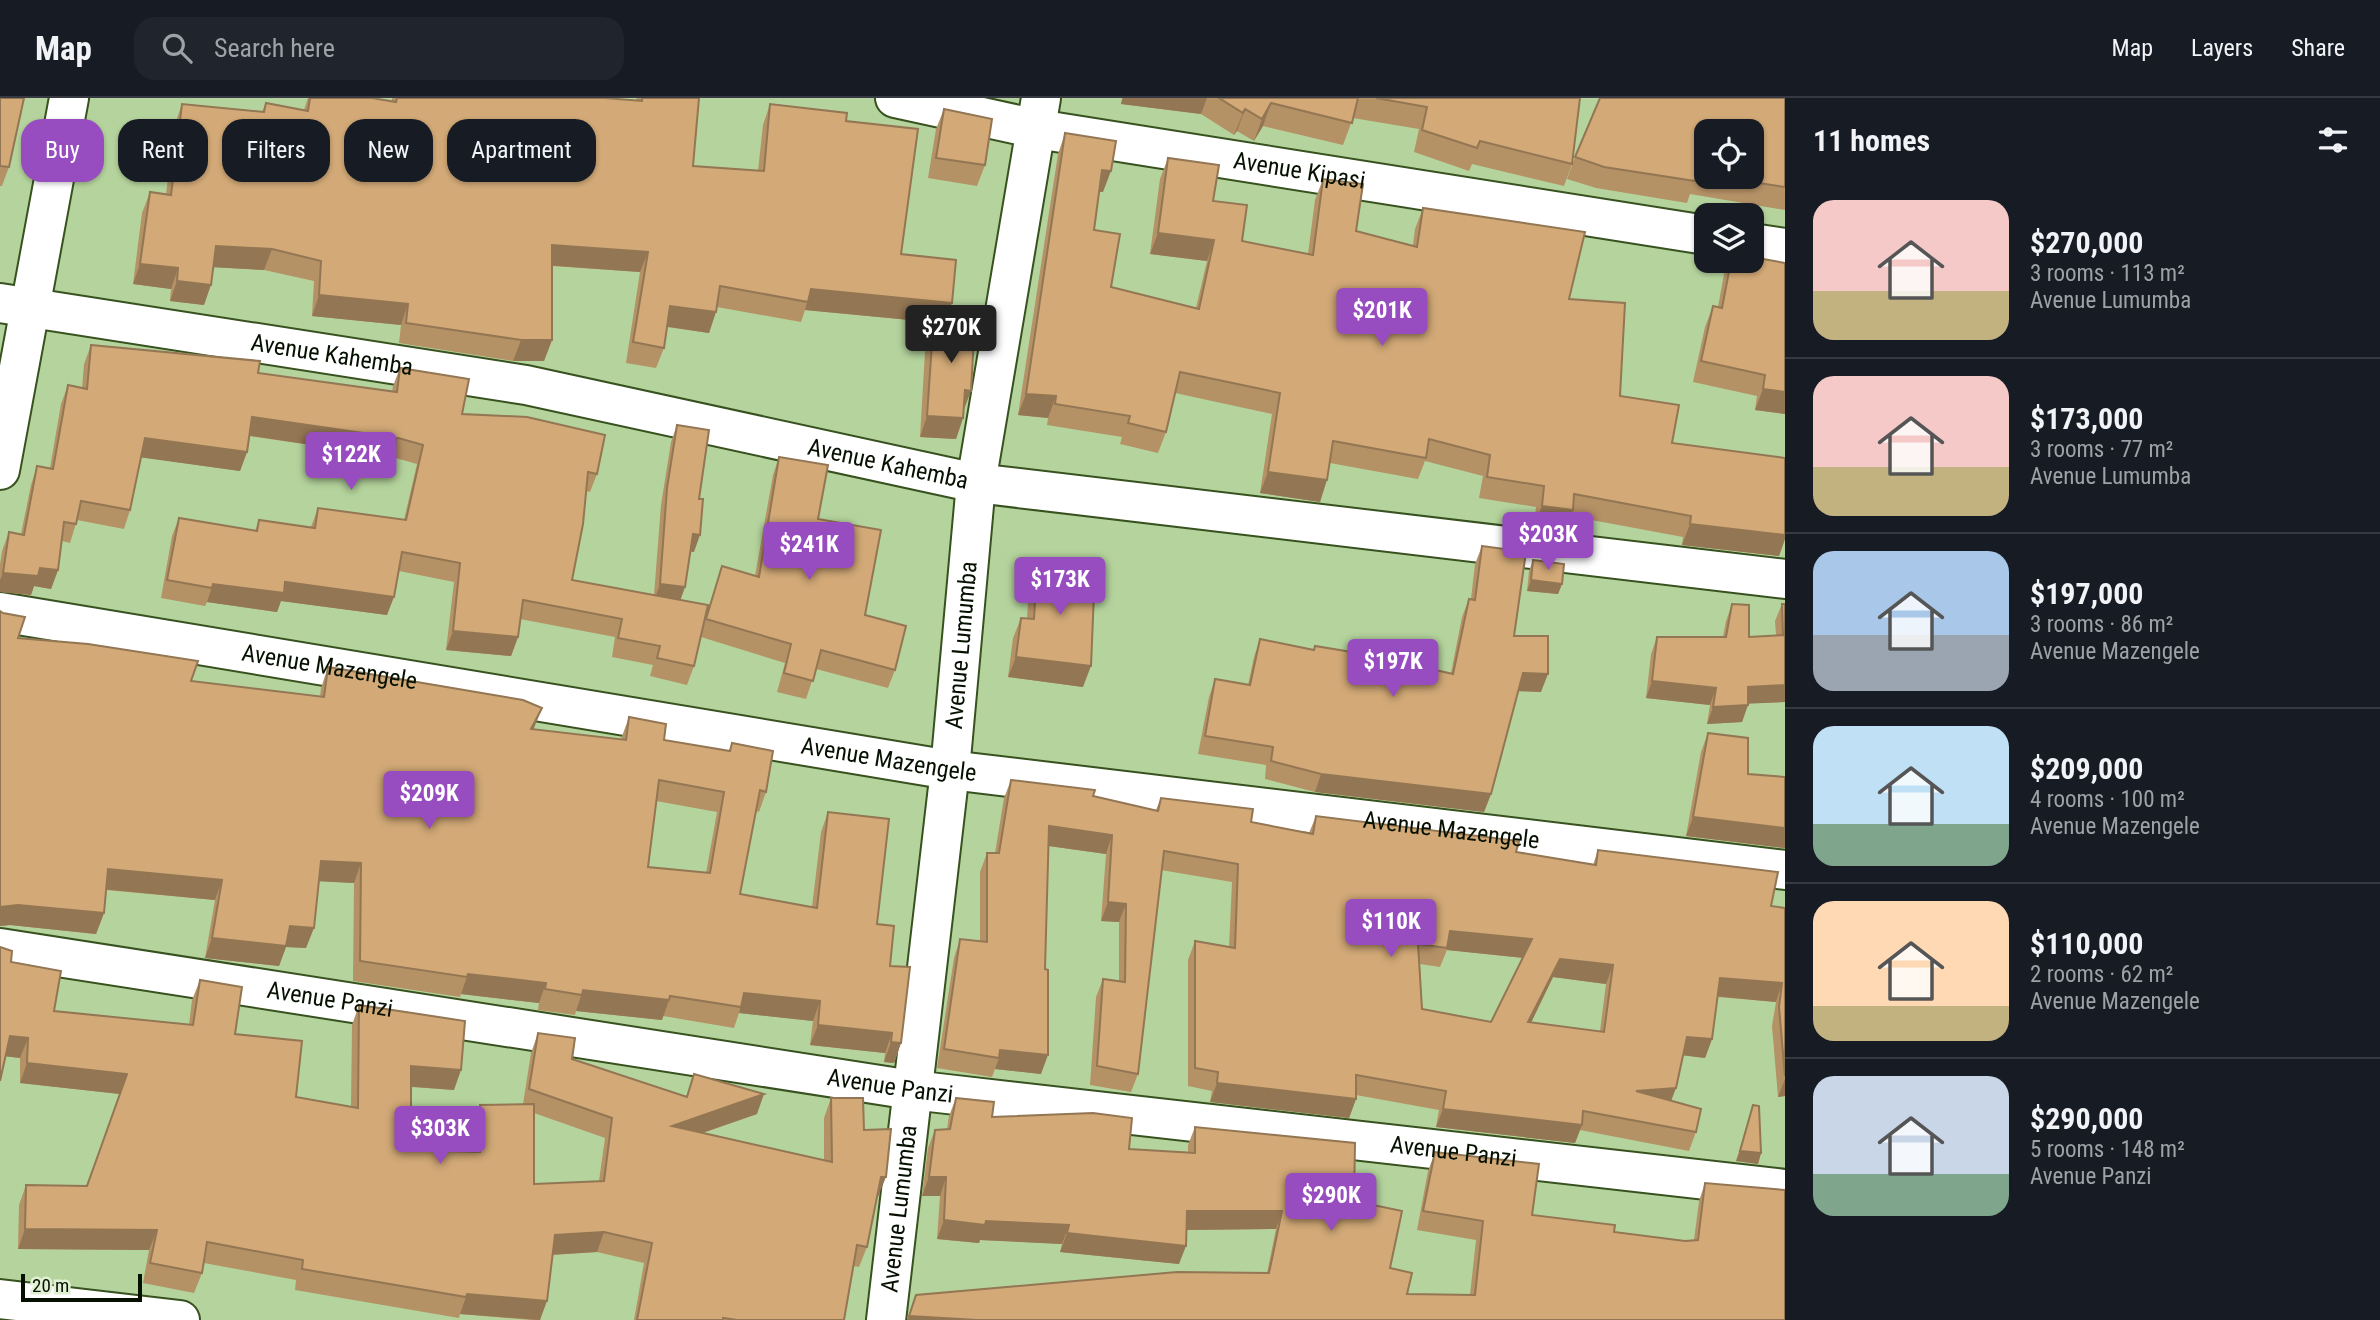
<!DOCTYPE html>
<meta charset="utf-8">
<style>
body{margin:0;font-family:"Roboto Condensed",sans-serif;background:#20242c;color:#f1f3f6;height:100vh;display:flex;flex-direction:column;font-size:26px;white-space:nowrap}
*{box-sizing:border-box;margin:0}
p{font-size:23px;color:#9ea1a6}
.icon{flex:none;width:38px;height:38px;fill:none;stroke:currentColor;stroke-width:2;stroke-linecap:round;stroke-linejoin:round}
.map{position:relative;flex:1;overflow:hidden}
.panel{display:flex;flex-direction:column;background:#171b24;width:595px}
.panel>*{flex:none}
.hud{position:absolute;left:21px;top:21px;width:665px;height:63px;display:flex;gap:14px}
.fabs{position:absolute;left:1694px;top:21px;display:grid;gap:14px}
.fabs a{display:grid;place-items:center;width:70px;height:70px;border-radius:14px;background:#171b24;box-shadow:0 2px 5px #0004;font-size:35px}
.scale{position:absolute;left:21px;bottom:18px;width:121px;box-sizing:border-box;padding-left:7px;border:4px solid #061000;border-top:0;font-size:19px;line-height:24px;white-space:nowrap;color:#061000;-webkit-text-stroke:5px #dff0d3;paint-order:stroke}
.price{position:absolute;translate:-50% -60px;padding:0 16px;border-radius:7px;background:#974dbf;color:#fff;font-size:23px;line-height:46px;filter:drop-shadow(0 2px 4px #0008)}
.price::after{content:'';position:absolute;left:50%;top:42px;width:21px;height:16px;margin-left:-10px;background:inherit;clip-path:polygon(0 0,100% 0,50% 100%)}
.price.current{background:#222;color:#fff}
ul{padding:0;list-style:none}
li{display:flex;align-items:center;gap:21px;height:175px;padding:0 28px}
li+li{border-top:2px solid #363941}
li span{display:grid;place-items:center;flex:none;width:196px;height:140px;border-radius:21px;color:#555}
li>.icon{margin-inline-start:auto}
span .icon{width:84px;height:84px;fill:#fffc;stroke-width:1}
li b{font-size:30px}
h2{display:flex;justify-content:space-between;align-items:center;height:84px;padding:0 28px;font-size:30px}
.pill{padding:0 24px;border-radius:21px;background:#171b24;box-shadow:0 2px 5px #0004;font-size:24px;line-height:63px}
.pill.current{background:#974dbf;color:#fff}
header{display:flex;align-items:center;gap:42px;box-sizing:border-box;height:98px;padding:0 35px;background:#171b24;border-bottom:2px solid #363941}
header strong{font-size:33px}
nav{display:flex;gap:38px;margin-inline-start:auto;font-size:24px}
.search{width:490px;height:63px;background:#20242c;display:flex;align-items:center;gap:18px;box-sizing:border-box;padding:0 24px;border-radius:21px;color:#9ea1a6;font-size:26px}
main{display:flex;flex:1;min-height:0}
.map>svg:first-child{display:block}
</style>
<header>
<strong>Map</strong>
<div class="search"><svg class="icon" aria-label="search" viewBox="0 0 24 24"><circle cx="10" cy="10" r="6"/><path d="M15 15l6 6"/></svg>Search here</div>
<nav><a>Map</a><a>Layers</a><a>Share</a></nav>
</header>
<main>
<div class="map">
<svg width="1785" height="1222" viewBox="0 0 1785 1222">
<rect width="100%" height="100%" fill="#b5d49d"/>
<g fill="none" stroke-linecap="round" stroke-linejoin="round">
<defs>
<g id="minor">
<path id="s1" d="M895 0 1037 31 1706 137"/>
<path d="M1752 145 1785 150"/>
<path id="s2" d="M0 205 526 287 976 385 1785 481"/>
<path d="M0 372 69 0"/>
<path id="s3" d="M0 514 950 672 1785 772"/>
<path id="s4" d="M0 850 912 992 1785 1091"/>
<path d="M0 1201 180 1222"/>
<path id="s5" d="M886 1222 950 672 976 385 1041 0"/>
</g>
</defs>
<use href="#minor" stroke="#37511f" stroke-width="42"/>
<use href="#minor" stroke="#fff" stroke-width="38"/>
</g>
<path fill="#b59166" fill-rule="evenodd" d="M0 0 9 69 2 88H0Z
M308 0H372L392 3V0H605L636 2 637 0H699L693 68 758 73 763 27 770 6 846 23 901 156 948 217 964 312 963 320 956 341 920 339 926 237 931 224 805 212 801 224 717 209 709 235 667 229 664 250 656 270 626 265 640 174 552 168V242L544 263H513L399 245 401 227 312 218 314 183 264 172 214 169 204 207 170 203 171 191 133 186 142 115 150 94 166 96 175 26 182 6 262 14 266 5 304 12Z
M1122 0H1580L1572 66 1564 88 1472 66 1469 73 1414 54 1419 31 1353 20 1343 47 1263 28 1254 43 1237 33 1234 37 1201 16 1121 6Z
M1785 0V112L1690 96 1687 105 1596 90 1567 81 1575 59ZM1706 33 1752 79H1706Z
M944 11 985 67 977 88 928 80 936 31Z
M1065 35 1103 94H1099L1094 132 1111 189 1196 210 1207 163 1150 156 1160 81 1168 60 1213 103 1242 143 1308 156 1315 102 1323 81 1356 133 1413 147 1415 131 1423 110 1569 201 1620 298 1672 345 1785 360V441L1779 458 1682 447 1683 439 1570 418 1565 433 1534 429 1536 409 1479 400 1483 378 1425 363 1418 381 1330 365 1320 404 1260 395 1272 316 1175 295 1166 334 1158 355 1120 346 1122 339 1047 327 1048 320 1018 317 1058 56Z
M1729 163H1752L1785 316 1755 312 1757 298 1693 284 1705 229 1713 208 1718 209 1724 176Z
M91 247 258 275 392 294 393 288 400 270 462 316 597 376 590 394 586 393 572 482 654 497 661 407 671 344 677 327 699 401 694 454 691 453 685 489 680 502 704 525 722 468 755 478 773 377 779 359 818 421 865 517 895 572 888 590 816 571 806 601 777 594 785 565 701 539 694 568 687 587 650 578 653 567 612 559 615 539 520 521 518 539 511 558 446 552 454 484 399 473 387 517 281 503 277 514 207 504 205 508 161 500 172 438 179 420 255 433 259 422 311 429 318 410 404 422 417 366 392 359 249 338 247 354 240 373 141 359 130 412 124 431 77 422 70 445 62 443 58 472 51 491 34 488 31 497 0 494V466L2 453 9 434 21 436 31 387 37 368 50 370 61 306 68 287 82 290 84 266Z
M1482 448 1514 538 1541 594 1518 593 1491 696 1484 714 1315 694 1265 681 1266 667 1198 656 1209 599 1215 581 1248 587 1254 559 1260 541 1313 552 1315 548 1451 575 1462 519 1469 501H1471L1475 466Z
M1533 462 1562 486 1558 496 1527 493 1529 473Z
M1037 468 1083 589 1008 579 1013 540 1021 520H1027L1029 489Z
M1732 506 1749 539 1776 537 1775 523 1782 506H1785V604L1748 605 1742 624 1707 626 1710 607 1646 600 1651 556 1657 539H1723L1726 523Z
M0 513 18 540 191 583 320 599 321 590 328 569 534 632 621 641 629 619 664 642 729 653 732 645 766 694 759 714 756 713 740 796 812 809 821 734 828 714 877 826 890 868 901 945 894 965 884 964 885 955 810 947 813 923 739 915 734 930 663 918 662 922 576 913 575 917 538 912 539 905 461 896 460 899 353 883 354 785 319 783 306 850 286 849 279 868 205 860 215 802 106 792 104 815 96 836 10 827 0 828ZM656 703 717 714 706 775 648 769Z
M1708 635 1748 676 1785 679V750L1686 738 1701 654Z
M1011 682 1156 712 1161 700 1251 724 1309 735 1316 718 1593 767 1598 752 1771 808 1785 810V998L1778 999 1772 928 1776 904 1718 899 1712 941 1705 960 1683 957 1676 990 1671 1003 1696 1034 1689 1053 1580 1032 1575 1045 1436 1029 1439 1012 1356 997V1001L1349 1020 1210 1004 1212 993 1188 988V862L1195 843 1229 849 1232 784 1161 772 1138 976 1131 994 1090 987 1096 899 1103 881 1119 883V824L1101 823 1106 756 1048 748 1041 976 995 971 992 979 937 970 954 860 960 841 980 843V774L987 755H995L1004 700ZM1447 852 1523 860 1491 924 1422 911 1420 866 1440 869ZM1553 879 1606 886 1600 933 1531 925Z
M11 864 54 913 189 927 192 902 200 882 235 936 296 999 351 1009 352 927 359 907 454 992 411 989V1052L473 1054V1027L480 1007 523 1006 531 955 538 935 572 961 686 999 694 976 757 1016 703 1035 824 1063V1020L831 1000 864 1032 878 1099H877L867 1149 859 1169 853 1168 844 1222H634L644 1165 597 1154 552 1157 540 1222H532L460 1216 459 1220 295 1192 296 1182 204 1165 202 1175 194 1195 143 1185 149 1152 18 1151 19 1107 26 1087 86 1088 120 996 20 985V960L5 958ZM534 1015 605 1040 599 1083 534 1086Z
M956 1000 992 1019 1129 1051 1188 1054V1047L1195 1029 1354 1103 1390 1170 1407 1196 1470 1197 1476 1142 1417 1132 1428 1073 1435 1054 1532 1117 1614 1134 1685 1143 1694 1142 1699 1103 1705 1085 1785 1222H907L916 1197 1267 1175 1276 1131 1186 1132 1179 1166 1060 1154 1062 1146 980 1142 979 1145 937 1141 940 1098H922L928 1050 935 1032 947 1031 949 1018Z
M1753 1007 1761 1055 1758 1066 1736 1063Z"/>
<path fill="#937653" d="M1123 0H1207L1201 16 1121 6Z
M1271 5 1263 28 1254 43 1262 21Z
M1245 11 1237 33 1234 37 1243 15Z
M1102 72 1111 73 1103 94 1094 93Z
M1158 135 1214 142 1207 163 1150 156Z
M552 147 648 154 640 174 544 167Z
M216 148 272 151 264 172 209 169Z
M140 166 178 170 171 191 133 186Z
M177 183 211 187 204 207 170 203Z
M811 191 952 205 945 225 934 216 931 224 805 212Z
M319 197 408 206 401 227 312 218Z
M670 208 716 214 709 235 663 228Z
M521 242H552L544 263H513Z
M1763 291 1785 294V316L1755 312Z
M965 292 971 293 963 314Z
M1026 296 1056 298 1048 320 1018 317Z
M927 318 963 320 956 341 920 339Z
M252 319 398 340 392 359 245 337Z
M145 340 247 354 240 373 138 359Z
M1268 374 1327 382 1320 404 1260 395Z
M1542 408 1573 412 1565 433 1534 429Z
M1690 426 1785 437V441L1779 458 1682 447Z
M693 436 700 437 694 454 687 453Z
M40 470 58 472 51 491 34 488 31 497 0 494V482L3 475Z
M1531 482 1562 486 1558 496 1527 493Z
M285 484 394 499 387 517 281 503 277 514 207 504 213 486Z
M660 486 685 489 679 506 654 503Z
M453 533 518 539 511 558 446 552Z
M1016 559 1091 568 1083 589 1008 579Z
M1523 575 1548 576 1541 594 1516 593Z
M1652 583 1716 590 1710 607 1646 600Z
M1785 587V604L1742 606 1748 589Z
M1748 607 1742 624 1707 626 1713 609Z
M542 610 534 630 524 652 531 631Z
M1321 676 1491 696 1484 714 1315 694Z
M1693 719 1785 730V750L1686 738Z
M1049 728 1112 737 1106 756 1042 747Z
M321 763 361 765 354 785 314 783Z
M108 771 222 782 215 802 101 791Z
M1108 804 1126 806 1119 824 1101 823Z
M18 807 104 815 96 836 10 827 0 828V809Z
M290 828 314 830 306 850 286 849 279 868 205 860 212 840Z
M1450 833 1532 841 1525 860 1447 852Z
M1560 861 1613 867 1606 886 1553 879 1522 943 1528 924Z
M468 876 546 885 539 905 461 896Z
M1720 880 1782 885 1776 904 1713 898Z
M583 892 669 902 662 922 576 913Z
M744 895 820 903 813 923 739 915Z
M818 927 892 935 885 955 810 947Z
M10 938 28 940 20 960 3 958Z
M1687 939 1712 941 1705 960 1680 957Z
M891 944 901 945 894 965 884 964Z
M1000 952 1048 957 1041 976 995 971 999 960Z
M27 965 127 976 120 996 20 985Z
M411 968 461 972 454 992 404 988Z
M1785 981V998L1778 999Z
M1217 985 1356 1001 1349 1020 1210 1004Z
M1676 990 1669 1008 1636 993Z
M764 996 757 1016 664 1048 672 1028Z
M1443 1011 1582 1027 1575 1045 1436 1029Z
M1740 1053 1761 1055 1758 1066 1736 1063Z
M881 1079H886L878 1099H874Z
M929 1079H946L940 1098H922Z
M1187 1113H1282L1276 1131 1180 1132Z
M944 1122 986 1123 1069 1127 1062 1146 980 1142 979 1145 937 1141Z
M25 1131 157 1132 149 1152 18 1151Z
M604 1134 597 1154 547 1157 555 1137Z
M1067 1135 1186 1148 1179 1166 1060 1154Z
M467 1196 547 1203 540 1222 460 1216Z
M909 1218 977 1222H907Z"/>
<path fill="#d2a977" stroke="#937653" stroke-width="2" fill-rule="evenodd" d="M0 0H24L9 69 0 68Z
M310 0H372L396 4 397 0H605L642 3V0H699L693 68 764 73 770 6 847 15 846 23 918 31 901 156 956 162 952 205 811 191 808 204 720 188 716 214 670 208 664 250 633 244 648 154 552 147V242H521L406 225 408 206 319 197 321 163 272 151 216 148 211 187 177 183 178 170 140 166 150 94 171 97 182 6 264 14 266 5 308 13Z
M1219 0H1358L1352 25 1271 5 1262 21 1245 11 1243 15Z
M1376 0H1580L1572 66 1480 43 1477 50 1422 32 1427 9Z
M1600 0H1785V89L1720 79H1752V33H1706V76L1697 75 1695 83 1604 69 1575 59Z
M944 11 992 21 985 67 936 60Z
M1065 35 1116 43 1111 73 1102 72 1094 132 1120 136 1111 189 1199 211 1214 142 1158 135 1168 60 1219 67 1213 103 1247 107 1242 143 1313 157 1323 81 1363 86 1356 133 1417 149 1423 110 1585 134 1569 201 1625 205 1620 298 1679 307 1672 345 1785 360V437L1690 426 1691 418 1574 396 1573 412 1542 408 1544 388 1487 379 1490 357 1429 341 1426 360 1333 343 1327 382 1268 374 1280 295 1180 274 1166 334 1128 325 1130 318 1055 306 1056 298 1026 296Z
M1752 159 1785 165V294L1763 291 1765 277 1701 263 1713 208 1722 210 1731 163H1752Z
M934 216 975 220 971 293 965 292 963 320 927 318Z
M91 247 260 263 258 275 397 294 400 270 469 281 462 316 527 319 605 337 597 376 588 374 583 426 572 482 708 507 694 568 657 560 660 548 618 540 622 521 523 502 518 539 453 533 460 465 402 454 394 499 285 484 284 495 213 486 212 490 167 482 179 420 257 433 259 422 315 430 318 410 406 422 423 347 398 340 252 319 247 354 145 340 130 412 81 403 76 426 64 424 58 472 40 470 38 478 3 475 9 434 24 437 37 368 53 371 68 287 87 291Z
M677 327 709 332 699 401H703L700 437 693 436 685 489 660 486 667 390Z
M779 359 828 367 818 421 881 432 865 517 906 528 895 572 821 552 813 583 784 575 791 546 706 521 722 468 759 479Z
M1482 448 1526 454 1514 538H1548V576L1523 575 1491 696 1321 676 1271 663 1273 649 1205 638 1215 581 1250 587 1260 541 1314 552 1315 548 1370 557 1453 576 1469 501 1475 502Z
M1533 462 1564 466 1562 486 1531 482Z
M1037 468 1095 471 1091 568 1016 559 1021 520 1034 521Z
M1732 506 1749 507V539L1783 537 1782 506H1785V587L1748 589V607L1713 609 1716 590 1652 583 1657 539H1726Z
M0 513 3 515 25 519 18 540 88 546 198 563 191 583 324 599 328 569 523 602 542 610 531 631 626 642 629 619 666 626 664 642 730 653 732 645 773 653 766 694 760 692 740 796 817 810 828 714 889 721 877 826 894 828 890 868 910 869 901 945 891 944 892 935 818 927 820 903 744 895 741 909 670 898 669 902 583 892 582 897 545 891 546 885 468 876 467 879 360 863 361 765 321 763 314 830 290 828 286 848 212 840 222 782 108 771 104 815 18 807 0 809ZM659 682 724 694 710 775 648 769Z
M1708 635 1748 640V676L1785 679V730L1693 719Z
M1011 682 1095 692 1093 698 1158 713 1161 700 1253 711 1251 724 1313 736 1316 718 1519 743 1516 754 1596 767 1598 752 1778 774 1771 808 1785 810V978L1779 909 1782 885 1720 880 1712 941 1687 939 1676 990 1636 993 1701 1011 1696 1034 1583 1013 1582 1027 1443 1011 1446 993 1356 977V1001L1217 985 1218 974 1195 970V843L1235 850 1238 766 1164 753 1138 976 1097 968 1103 881 1125 884 1126 806 1108 804 1112 737 1049 728 1045 871 1048 872V957L1000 952 999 960 944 951 960 841 987 844V755H999ZM1450 833 1532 841 1491 924 1422 911 1418 846 1447 850ZM1560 861 1613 867 1604 934 1528 924Z
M0 849 12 853 11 864 61 873 54 913 193 927 200 882 242 889 235 936 302 943 296 999 358 1010 359 907 465 923 461 972 411 968V1052L480 1054V1007L534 1006V1086L604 1083 612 1020 529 991 538 935 575 940 572 961 687 999 694 976 764 996 672 1028 832 1064 831 1000H863L864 1032 891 1031 886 1079H881L867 1149 857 1147 844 1222H737L723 1220V1222H637L652 1145 604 1134 555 1137 547 1203 467 1196 466 1199 302 1171 303 1162 207 1144 202 1175 150 1165 157 1132 25 1131 26 1087 87 1088 127 976 27 965 28 940 10 938 0 983Z
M956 1000 994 1004 992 1019 1093 1015 1132 1020 1129 1051 1195 1055V1029L1355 1045 1354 1103 1402 1113 1390 1170 1412 1175 1407 1196 1475 1197 1483 1123 1423 1113 1435 1054 1539 1066 1532 1117 1615 1127 1614 1134 1685 1143 1698 1142 1705 1085 1785 1092V1222H977L909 1218 916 1197 1177 1174 1269 1175 1282 1113H1187L1186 1148 1067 1135 1069 1127 986 1123 985 1127 944 1122 946 1079H929L935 1032 950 1031Z
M1753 1007 1759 1008 1761 1055 1740 1053Z"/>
<g text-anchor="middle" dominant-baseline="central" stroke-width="5" stroke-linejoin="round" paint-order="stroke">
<g font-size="24" fill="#061000" stroke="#dff0d3">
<text stroke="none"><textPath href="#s1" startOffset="411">Avenue Kipasi</textPath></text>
<text stroke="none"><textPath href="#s2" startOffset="336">Avenue Kahemba</textPath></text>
<text stroke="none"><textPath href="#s2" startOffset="903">Avenue Kahemba</textPath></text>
<text stroke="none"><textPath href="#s5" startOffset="679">Avenue Lumumba</textPath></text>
<text stroke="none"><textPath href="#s3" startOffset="334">Avenue Mazengele</textPath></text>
<text stroke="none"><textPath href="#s3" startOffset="901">Avenue Mazengele</textPath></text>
<text stroke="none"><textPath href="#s3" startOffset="1468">Avenue Mazengele</textPath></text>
<text stroke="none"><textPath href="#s4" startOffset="334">Avenue Panzi</textPath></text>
<text stroke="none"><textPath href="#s4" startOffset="901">Avenue Panzi</textPath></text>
<text stroke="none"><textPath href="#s4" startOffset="1468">Avenue Panzi</textPath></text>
<text stroke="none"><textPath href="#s5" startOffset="112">Avenue Lumumba</textPath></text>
</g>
</g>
</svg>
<div class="fabs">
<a><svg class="icon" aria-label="locate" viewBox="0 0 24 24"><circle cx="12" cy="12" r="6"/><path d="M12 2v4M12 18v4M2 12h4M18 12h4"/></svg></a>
<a><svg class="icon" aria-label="layers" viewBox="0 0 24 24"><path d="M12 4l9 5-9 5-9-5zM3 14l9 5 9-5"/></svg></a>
</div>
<div class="scale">20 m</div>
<b class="price" style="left:1382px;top:250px">$201K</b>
<b class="price current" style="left:951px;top:267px">$270K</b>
<b class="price" style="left:351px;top:394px">$122K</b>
<b class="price" style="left:1548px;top:474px">$203K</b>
<b class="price" style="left:809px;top:484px">$241K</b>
<b class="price" style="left:1060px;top:519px">$173K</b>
<b class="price" style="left:1393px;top:601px">$197K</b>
<b class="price" style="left:429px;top:733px">$209K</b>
<b class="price" style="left:1391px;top:861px">$110K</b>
<b class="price" style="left:440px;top:1068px">$303K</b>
<b class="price" style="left:1331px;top:1135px">$290K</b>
<div class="hud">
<a class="pill current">Buy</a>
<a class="pill">Rent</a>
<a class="pill">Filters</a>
<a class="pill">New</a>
<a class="pill">Apartment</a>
</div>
</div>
<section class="panel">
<h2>11 homes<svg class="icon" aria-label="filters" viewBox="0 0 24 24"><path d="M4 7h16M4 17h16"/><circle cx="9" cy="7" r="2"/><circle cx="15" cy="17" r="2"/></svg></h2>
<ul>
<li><span style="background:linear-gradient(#f6c9c9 65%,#c2b280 0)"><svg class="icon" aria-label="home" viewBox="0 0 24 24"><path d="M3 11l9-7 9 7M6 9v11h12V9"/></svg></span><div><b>$270,000</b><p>3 rooms · 113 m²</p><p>Avenue Lumumba</p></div></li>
<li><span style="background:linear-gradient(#f6c9c9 65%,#c2b280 0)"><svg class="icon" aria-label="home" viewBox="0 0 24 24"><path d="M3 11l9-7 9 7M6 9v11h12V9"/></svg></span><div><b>$173,000</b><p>3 rooms · 77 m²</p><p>Avenue Lumumba</p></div></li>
<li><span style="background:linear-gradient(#a9c7e8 60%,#9aa5b1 0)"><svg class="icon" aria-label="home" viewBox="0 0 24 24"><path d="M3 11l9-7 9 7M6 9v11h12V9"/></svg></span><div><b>$197,000</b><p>3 rooms · 86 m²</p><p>Avenue Mazengele</p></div></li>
<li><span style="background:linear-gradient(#bfe0f5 70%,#7fa58c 0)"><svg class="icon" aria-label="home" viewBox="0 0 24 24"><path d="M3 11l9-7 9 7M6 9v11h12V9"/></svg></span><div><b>$209,000</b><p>4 rooms · 100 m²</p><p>Avenue Mazengele</p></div></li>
<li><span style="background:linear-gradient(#ffd9b3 75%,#c2b280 0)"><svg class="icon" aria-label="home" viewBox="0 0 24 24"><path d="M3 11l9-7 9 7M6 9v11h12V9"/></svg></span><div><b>$110,000</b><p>2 rooms · 62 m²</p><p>Avenue Mazengele</p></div></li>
<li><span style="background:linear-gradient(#c9d6e8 70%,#7fa58c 0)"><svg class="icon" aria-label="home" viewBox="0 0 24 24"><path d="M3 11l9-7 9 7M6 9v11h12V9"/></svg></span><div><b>$290,000</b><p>5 rooms · 148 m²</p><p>Avenue Panzi</p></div></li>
</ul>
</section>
</main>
